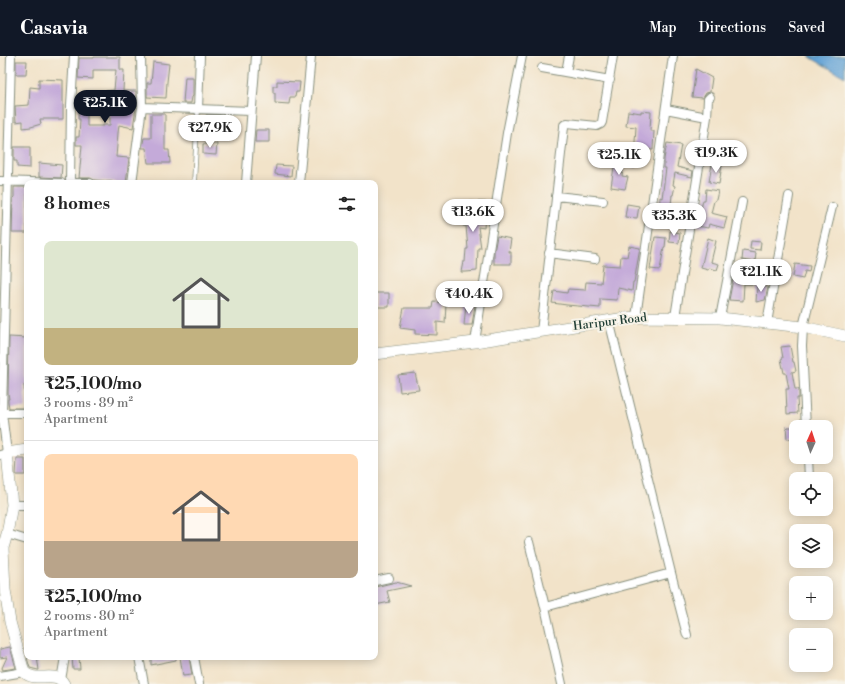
<!DOCTYPE html>
<meta charset="utf-8">
<style>
body{margin:0;font-family:"Libre Bodoni",serif;background:#f2f2f2;color:#222;height:100vh;display:flex;flex-direction:column;font-size:15px;white-space:nowrap}
*{box-sizing:border-box;margin:0}
p{font-size:13px;color:#767676}
.icon{flex:none;width:22px;height:22px;fill:none;stroke:currentColor;stroke-width:2;stroke-linecap:round;stroke-linejoin:round}
.map{position:relative;flex:1;overflow:hidden}
.sheet{position:absolute;left:24px;top:124px;width:354px;height:480px;display:flex;flex-direction:column;background:#fff;border-radius:8px;box-shadow:0 2px 10px #0003}
.sheet>*{flex:none}
.needle{width:26px;rotate:3deg}
.controls{position:absolute;left:789px;top:364px;display:grid;gap:8px}
.controls a{display:grid;place-items:center;width:44px;height:44px;border-radius:8px;background:#fff;box-shadow:0 2px 10px #0003;font-size:20px}
.price{position:absolute;translate:-50% -34px;padding:0 9px;border-radius:14px;background:#fff;color:#222;font-size:13px;line-height:26px;filter:drop-shadow(0 1px 2px #0008)}
.price::after{content:'';position:absolute;left:50%;top:24px;width:12px;height:9px;margin-left:-6px;background:inherit;clip-path:polygon(0 0,100% 0,50% 100%)}
.price.selected{background:#111827;color:#fff}
ul{padding:0;list-style:none}
li{display:grid;align-content:center;gap:8px;height:212px;padding:0 20px}
li+li{border-top:1px solid #e0e0e0}
li span{display:grid;place-items:center;height:124px;border-radius:8px;color:#555}
li>.icon{margin-inline-start:auto}
span .icon{width:72px;height:72px;fill:#fffc;stroke-width:1}
li b{font-size:17px}
h2{display:flex;justify-content:space-between;align-items:center;height:48px;padding:0 20px;font-size:17px}
header{display:flex;align-items:center;gap:24px;box-sizing:border-box;height:56px;padding:0 20px;background:#111827;color:#fff}
header strong{font-size:19px}
nav{display:flex;gap:22px;margin-inline-start:auto;font-size:14px}
.map>svg:first-child{display:block}
</style>
<header>
<strong>Casavia</strong>
<nav><a>Map</a><a>Directions</a><a>Saved</a></nav>
</header>
<div class="map">
<svg width="845" height="628" viewBox="0 0 845 628">
<rect width="100%" height="100%" fill="#f7f3e8"/>
<filter id="ink" filterUnits="userSpaceOnUse"><feTurbulence type="fractalNoise" baseFrequency=".025" numOctaves="2"/><feDisplacementMap in="SourceGraphic" scale="8" xChannelSelector="R" yChannelSelector="G"/><feConvolveMatrix kernelMatrix="1 2 1 2 8 2 1 2 1" color-interpolation-filters="sRGB"/></filter>
<filter id="wash" filterUnits="userSpaceOnUse"><feTurbulence type="fractalNoise" baseFrequency=".012" numOctaves="4" result="noise"/><feDisplacementMap in="SourceGraphic" scale="16" xChannelSelector="R" yChannelSelector="G"/><feGaussianBlur stdDeviation="0.9" result="paint"/><feColorMatrix in="noise" values="0 0 0 0 0 0 0 0 0 0 0 0 0 0 0 0 0 1.4 0 .05"/><feComposite in="paint" operator="in"/></filter>
<g filter="url(#wash)">
<rect width="100%" height="100%" fill="#f2e3c9"/>
<path fill="#62a2d5" stroke="#407084" d="M809 0H845V21L813 3Z"/>
<g id="blocks">
<path fill="#c4aad9" d="M94 1H120V14H124L123 35H136V51L133 72 119 69 118 77 116 101 129 102 126 127 94 124 90 122H79L82 89H76V81H79L80 63H78L79 47 87 48V70H103V69H110V45L85 47 84 37 114 34 116 14H93V23L78 22 79 2H94Z
M16 5H27L26 18H16Z
M153 6 169 8 167 26 166 42 147 41V27H151Z
M696 13 712 22 710 36 706 37 703 42 692 41Z
M185 21H193V40L192 41 191 47H183Z
M39 23 63 24V63H40L41 68 31 71 23 72V65L16 66 15 50 29 49 30 31 39 32Z
M277 25 300 26 299 36H296L295 41H290L289 48 275 47V37H273V30H277Z
M628 55 641 57V55L651 56 650 75H654L653 94 642 93 635 112H633L634 106 631 105V99L634 100 636 71 626 70Z
M151 58H165V94H169L170 107H148L146 92H142L144 82H151Z
M206 59H220V69L206 68Z
M256 74H269V86H255Z
M667 87 681 89 677 111 693 115 692 121 675 117 673 129 675 130 673 139H672L671 149 669 148 668 163H657V155H659L660 141 662 142 666 112H664V103Z
M203 88H217L216 99 203 98Z
M14 91H30V112L17 111V105H14Z
M615 104 624 106 622 120 628 121 625 133 611 131Z
M39 107 62 109 61 122 39 121Z
M712 108 722 109 719 128 709 126Z
M276 109 292 110 291 120 275 118Z
M14 131H27V177H12L13 142 14 141Z
M706 133 718 135 716 144 714 145 711 157 727 161 724 172 709 168 708 172 697 170 703 144H705Z
M464 145 486 146 484 172 478 171 481 192H478L477 215 466 216H461L463 206H465L466 193H468L466 170H463Z
M627 148 639 150 637 162 625 161Z
M670 175 680 177 679 187 669 186Z
M497 180 511 183 509 196H511V208H494V196Z
M655 181 666 182 665 191H664L660 214 650 213Z
M708 182 716 185 711 206 719 208 717 214 709 212 708 214 701 212Z
M751 185 761 186 760 194 750 193Z
M629 190 640 192 634 226H633L632 235 618 232 617 244 600 243V252L567 249 552 247 554 235 567 237 568 233 585 234 586 226 601 227 603 209 620 210 621 200 627 201Z
M743 195 756 197 755 206 742 204Z
M795 208 810 210 809 216 805 215 803 223 793 221Z
M734 218 754 219V228H744L743 245 729 244Z
M757 230 767 231 768 232 765 244 756 246Z
M375 237H389V251H375Z
M434 246 446 247 445 267 437 266V279L415 278V274L400 272 404 252H433Z
M466 248 475 249 472 269H464Z
M9 281 27 282V329H24L26 352H9L8 345V343H9L8 337Z
M790 290 793 306H794L796 315 792 316 795 333H799V342H797L798 357 787 358 786 333H789L786 317H784L781 303 783 302 781 291Z
M415 317 419 334 400 336 398 319Z
M786 370 788 372V371H796V382L787 383Z
M17 403H25V419H16Z
M396 526 411 530 387 535 390 546 375 549V531Z
M10 591 16 612 3 614 2 612 7 601 0 602V593Z
M37 601 39 614H38L30 612 27 602Z
M72 601H79L80 613H73Z
M151 601H176V604L151 609Z
M180 601H189L192 619 183 620Z"/>
</g>
</g>
<g filter="url(#ink)">
<use href="#blocks" fill-opacity="0" stroke="#88907e" stroke-width="1"/>
<g fill="none" stroke-linecap="round" stroke-linejoin="round">
<defs>
<path id="service" d="M194 127 198 53"/>
<path id="minor" d="M542 12 610 24
M566 16 569 0
M142 51 251 55
M198 53 200 0
M666 53 707 61
M0 125 61 127
M70 127 71 49 74 0
M74 127H90
M132 127 142 51 141 0
M246 127 256 0
M299 127 311 0
M556 140 603 145
M549 197 595 203
M636 261 673 0
M675 261 707 61 708 43 710 41
M720 262 742 146
M609 264 671 517 687 579
M767 267 789 140
M541 276 564 71V69L567 67 597 70 601 68 602 66 613 0
M475 286 507 77 522 0
M2 357H27
M806 371 802 290 803 271 832 151
M0 399 7 397 2 357 11 0
M808 401 809 423
M12 449H27
M7 478 27 484
M529 486 545 551 562 628
M375 525 389 522
M545 551 671 517
M139 601 144 628
M194 601 199 628
M0 620 24 616
M61 624 65 601"/>
<path id="tertiary" d="M375 298 475 286 625 262 636 261 720 262 803 271 845 280
M27 394 7 397 12 449 7 478 3 492 5 534 10 566 24 616C36 628 56 613 64 628"/>
</defs>
<use href="#service" stroke="#88907e" stroke-width="5.5"/>
<use href="#minor" stroke="#88907e" stroke-width="10"/>
<use href="#tertiary" stroke="#88907e" stroke-width="12"/>
<use href="#service" stroke="#fff" stroke-width="4"/>
<use href="#minor" stroke="#fff" stroke-width="8"/>
<use href="#tertiary" stroke="#fff" stroke-width="11"/>
</g>
</g>
<g text-anchor="middle" dominant-baseline="central" stroke-width="4" stroke-linejoin="round" paint-order="stroke">
<g font-size="12" fill="#1f3d34" stroke="#f7f3e8">
<text transform="translate(610 266) rotate(-7)">Haripur Road</text>
</g>
</g>
</svg>
<div class="controls">
<a><svg class="needle" viewBox="-14 -14 28 28"><path d="M0-13l5 13h-10z" fill="#e53935"/><path d="M0 13l5-13h-10z" fill="#767676"/></svg></a>
<a><svg class="icon" aria-label="locate" viewBox="0 0 24 24"><circle cx="12" cy="12" r="6"/><path d="M12 2v4M12 18v4M2 12h4M18 12h4"/></svg></a>
<a><svg class="icon" aria-label="layers" viewBox="0 0 24 24"><path d="M12 4l9 5-9 5-9-5zM3 14l9 5 9-5"/></svg></a>
<a>+</a>
<a>−</a>
</div>
<b class="price selected" style="left:105px;top:68px">₹25.1K</b>
<b class="price" style="left:210px;top:93px">₹27.9K</b>
<b class="price" style="left:716px;top:118px">₹19.3K</b>
<b class="price" style="left:619px;top:120px">₹25.1K</b>
<b class="price" style="left:473px;top:177px">₹13.6K</b>
<b class="price" style="left:674px;top:181px">₹35.3K</b>
<b class="price" style="left:761px;top:237px">₹21.1K</b>
<b class="price" style="left:469px;top:259px">₹40.4K</b>
<section class="sheet">
<h2>8 homes<svg class="icon" aria-label="filters" viewBox="0 0 24 24"><path d="M4 7h16M4 17h16"/><circle cx="9" cy="7" r="2"/><circle cx="15" cy="17" r="2"/></svg></h2>
<ul>
<li><span style="background:linear-gradient(#dfe7d0 70%,#c2b280 0)"><svg class="icon" aria-label="home" viewBox="0 0 24 24"><path d="M3 11l9-7 9 7M6 9v11h12V9"/></svg></span><div><b>₹25,100/mo</b><p>3 rooms · 89 m²</p><p>Apartment</p></div></li>
<li><span style="background:linear-gradient(#ffd9b3 70%,#b9a48a 0)"><svg class="icon" aria-label="home" viewBox="0 0 24 24"><path d="M3 11l9-7 9 7M6 9v11h12V9"/></svg></span><div><b>₹25,100/mo</b><p>2 rooms · 80 m²</p><p>Apartment</p></div></li>
</ul>
</section>
</div>
